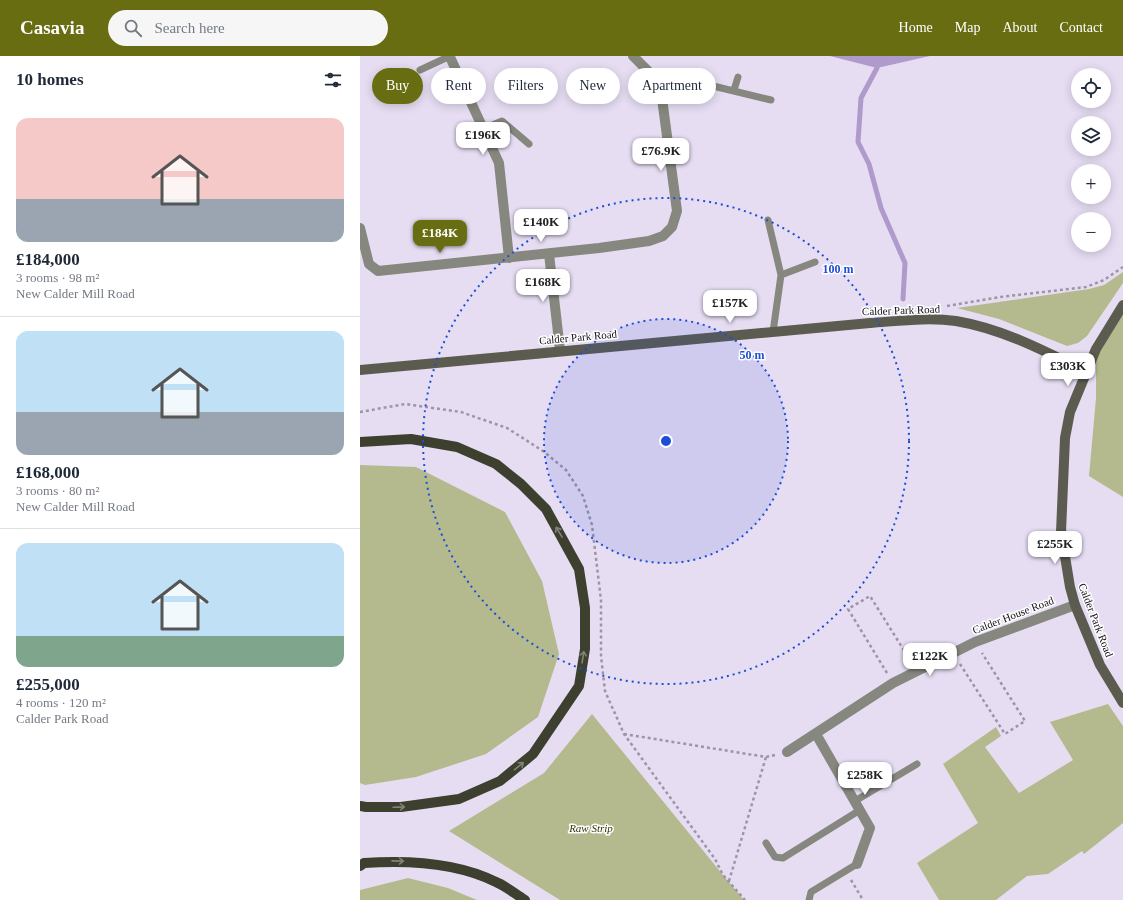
<!DOCTYPE html>
<meta charset="utf-8">
<style>
body{margin:0;font-family:Georgia,serif;background:#f6f6f7;color:#1f2937;height:100vh;display:flex;flex-direction:column;font-size:15px;white-space:nowrap}
*{box-sizing:border-box;margin:0}
p{font-size:13px;color:#747a83}
.icon{flex:none;width:22px;height:22px;fill:none;stroke:currentColor;stroke-width:2;stroke-linecap:round;stroke-linejoin:round}
.map{position:relative;flex:1;overflow:hidden}
.side{display:flex;flex-direction:column;background:#fff;width:360px}
.side>*{flex:none}
.guide{position:absolute;left:12px;top:12px;width:380px;height:36px;display:flex;gap:8px}
.controls{position:absolute;left:711px;top:12px;display:grid;gap:8px}
.controls a{display:grid;place-items:center;width:40px;height:40px;border-radius:50%;background:#fff;box-shadow:0 2px 10px #0003;font-size:20px}
.price{position:absolute;translate:-50% -34px;padding:0 9px;border-radius:8px;background:#fff;color:#222;font-size:13px;line-height:26px;filter:drop-shadow(0 1px 2px #0008)}
.price::after{content:'';position:absolute;left:50%;top:24px;width:12px;height:9px;margin-left:-6px;background:inherit;clip-path:polygon(0 0,100% 0,50% 100%)}
.price.active{background:#686d12;color:#fff}
ul{padding:0;list-style:none}
li{display:grid;align-content:center;gap:8px;height:212px;padding:0 16px}
li+li{border-top:1px solid #e0e1e3}
li span{display:grid;place-items:center;height:124px;border-radius:12px;color:#555}
li>.icon{margin-inline-start:auto}
span .icon{width:72px;height:72px;fill:#fffc;stroke-width:1}
li b{font-size:17px}
h2{display:flex;justify-content:space-between;align-items:center;height:48px;padding:0 16px;font-size:17px}
.chip{padding:0 14px;border-radius:18px;background:#fff;box-shadow:0 2px 10px #0003;font-size:14px;line-height:36px}
.chip.active{background:#686d12;color:#fff}
header{display:flex;align-items:center;gap:24px;box-sizing:border-box;height:56px;padding:0 20px;background:#686d12;color:#fff}
header strong{font-size:19px}
nav{display:flex;gap:22px;margin-inline-start:auto;font-size:14px}
.search{width:280px;height:36px;background:#f6f6f7;display:flex;align-items:center;gap:10px;box-sizing:border-box;padding:0 14px;border-radius:22px;color:#747a83;font-size:15px}
main{display:flex;flex:1;min-height:0}
.map>svg:first-child{display:block}
</style>
<header>
<strong>Casavia</strong>
<div class="search"><svg class="icon" aria-label="search" viewBox="0 0 24 24"><circle cx="10" cy="10" r="6"/><path d="M15 15l6 6"/></svg>Search here</div>
<nav><a>Home</a><a>Map</a><a>About</a><a>Contact</a></nav>
</header>
<main>
<section class="side">
<h2>10 homes<svg class="icon" aria-label="filters" viewBox="0 0 24 24"><path d="M4 7h16M4 17h16"/><circle cx="9" cy="7" r="2"/><circle cx="15" cy="17" r="2"/></svg></h2>
<ul>
<li><span style="background:linear-gradient(#f6c9c9 65%,#9aa5b1 0)"><svg class="icon" aria-label="home" viewBox="0 0 24 24"><path d="M3 11l9-7 9 7M6 9v11h12V9"/></svg></span><div><b>£184,000</b><p>3 rooms · 98 m²</p><p>New Calder Mill Road</p></div></li>
<li><span style="background:linear-gradient(#bfe0f5 65%,#9aa5b1 0)"><svg class="icon" aria-label="home" viewBox="0 0 24 24"><path d="M3 11l9-7 9 7M6 9v11h12V9"/></svg></span><div><b>£168,000</b><p>3 rooms · 80 m²</p><p>New Calder Mill Road</p></div></li>
<li><span style="background:linear-gradient(#bfe0f5 75%,#7fa58c 0)"><svg class="icon" aria-label="home" viewBox="0 0 24 24"><path d="M3 11l9-7 9 7M6 9v11h12V9"/></svg></span><div><b>£255,000</b><p>4 rooms · 120 m²</p><p>Calder Park Road</p></div></li>
</ul>
</section>
<div class="map">
<svg width="763" height="844" viewBox="0 0 763 844">
<rect width="100%" height="100%" fill="#e6ddf3"/>
<path fill="#b4ba8e" d="M763 216V227L727 280 718 287 707 290 639 263 597 252 729 233 744 229Z
M763 249V441L729 420 736 342V293Z
M0 409 56 411 145 456 182 525 199 598 178 661 126 698 56 721 5 729 0 727Z
M748 648 763 670V767L724 798 722 795 688 818 667 820 636 844H579L557 807 618 767 583 708 636 671 641 680 625 691 659 737 713 704 690 666Z
M232 658 363 819 384 844H200L89 775 184 717Z
M48 822 88 832 117 844H0V834Z"/>
<path fill="#b09acc" d="M470 0H570L517 12Z"/>
<g fill="none" stroke-linecap="round" stroke-linejoin="round">
<path stroke="#b09acc" stroke-width="5" d="M517 12 501 42 498 86 509 108 521 152 545 207 543 243"/>
<path stroke="#9c95a6" stroke-width="2.5" stroke-dasharray="3 3" stroke-linecap="butt" d="M587 250 640 241 726 231 744 224 763 211
M0 356 45 348 101 356 147 372 183 395 206 414 223 440 232 469 241 544V600L245 635 264 678 355 803 363 819 385 844
M600 608 645 678 665 665 622 597
M527 617 488 553 510 540 550 604
M264 678 406 701 415 699
M491 824 503 844
M369 825 406 701"/>
<path stroke="#86877e" stroke-width="7" d="M60 14 90 0
M349 29 411 44
M374 34 378 21
M123 73 142 65 169 88
M408 164 421 219 413 276
M421 219 455 206
M495 745 557 708
M406 787 415 801 423 802 500 754
M449 844 451 836 497 808"/>
<path stroke="#86877e" stroke-width="10" d="M90 1 139 107 149 202
M301 35 349 29
M0 172 9 208 18 215 239 192 289 185 303 180 312 171 317 155 301 35 298 25 273 0
M189 198 200 294
M456 678 510 772 497 808
M427 696 533 627 615 586 715 549"/>
<path stroke="#5b5c4f" stroke-width="10" d="M763 249 736 293 710 356 705 382 701 476 710 531 715 549 740 609 763 647
M0 314 510 267C539 265 568 261 596 265 643 273 685 295 727 316"/>
<path stroke="#3d3f2f" stroke-width="10" d="M0 386 51 383 97 391 136 408 161 428 186 453 219 513 225 552V593L219 630 173 698 140 725 99 743 41 751H6L0 750
M0 810 4 807C48 804 96 806 136 826 146 830 155 838 165 844"/>
</g>
<defs><path id="oneway-shaft" d="M-6 0H5M1.5-3L5.5 0L1.5 3" fill="none" stroke-width="1.6" stroke-linecap="round" stroke-linejoin="round"/></defs>
<g stroke="#818278">
<use href="#oneway-shaft" transform="translate(199 476) rotate(-121)"/>
<use href="#oneway-shaft" transform="translate(223 601) rotate(-81)"/>
<use href="#oneway-shaft" transform="translate(159 710) rotate(-39)"/>
<use href="#oneway-shaft" transform="translate(39 751) rotate(-2)"/>
<use href="#oneway-shaft" transform="translate(38 805) rotate(1)"/>
</g>
<circle cx="306" cy="385" r="122" fill="#1d4ed8" fill-opacity=".12"/>
<g fill="none" stroke="#1d4ed8" stroke-width="2" stroke-dasharray="2 4">
<circle cx="306" cy="385" r="122"/>
<circle cx="306" cy="385" r="243"/>
</g>
<g text-anchor="middle" dominant-baseline="central" stroke-width="3" stroke-linejoin="round" paint-order="stroke">
<g font-size="11" fill="#100d14" stroke="#fff">
<text transform="translate(541 254) rotate(-2)">Calder Park Road</text>
<text transform="translate(218 281) rotate(-5)">Calder Park Road</text>
<text transform="translate(653 559) rotate(-21)">Calder House Road</text>
<text transform="translate(736 564) rotate(69)">Calder Park Road</text>
</g>
<g font-size="11" font-style="italic" fill="#313407" stroke="#fff">
<text x="231" y="772">Raw Strip</text>
</g>
</g>
<circle cx="306" cy="385" r="6" fill="#1d4ed8" stroke="#fff" stroke-width="2"/>
<g font-size="12" text-anchor="middle" font-weight="bold" fill="#1d4ed8" stroke="#fff" stroke-width="3" stroke-linejoin="round" paint-order="stroke">
<text x="478" y="217">100 m</text>
<text x="392" y="303">50 m</text>
</g>
</svg>
<div class="controls">
<a><svg class="icon" aria-label="locate" viewBox="0 0 24 24"><circle cx="12" cy="12" r="6"/><path d="M12 2v4M12 18v4M2 12h4M18 12h4"/></svg></a>
<a><svg class="icon" aria-label="layers" viewBox="0 0 24 24"><path d="M12 4l9 5-9 5-9-5zM3 14l9 5 9-5"/></svg></a>
<a>+</a>
<a>−</a>
</div>
<b class="price" style="left:123px;top:100px">£196K</b>
<b class="price" style="left:301px;top:116px">£76.9K</b>
<b class="price" style="left:181px;top:187px">£140K</b>
<b class="price active" style="left:80px;top:198px">£184K</b>
<b class="price" style="left:183px;top:247px">£168K</b>
<b class="price" style="left:370px;top:268px">£157K</b>
<b class="price" style="left:708px;top:331px">£303K</b>
<b class="price" style="left:695px;top:509px">£255K</b>
<b class="price" style="left:570px;top:621px">£122K</b>
<b class="price" style="left:505px;top:740px">£258K</b>
<div class="guide">
<a class="chip active">Buy</a>
<a class="chip">Rent</a>
<a class="chip">Filters</a>
<a class="chip">New</a>
<a class="chip">Apartment</a>
</div>
</div>
</main>
